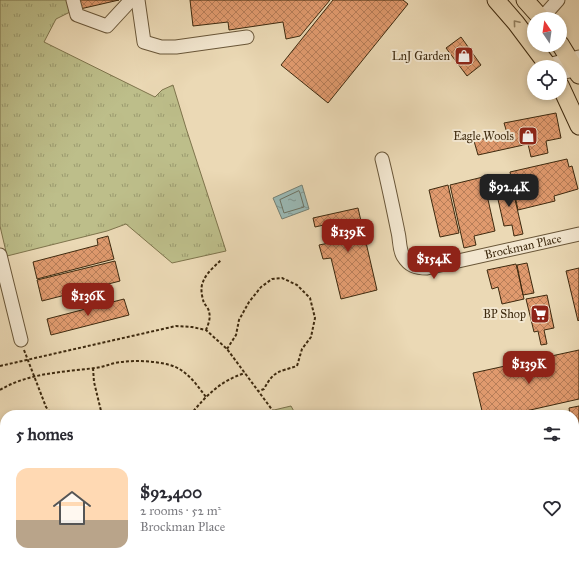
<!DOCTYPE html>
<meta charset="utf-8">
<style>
body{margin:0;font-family:"IM FELL Great Primer",serif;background:#f7f7f7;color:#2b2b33;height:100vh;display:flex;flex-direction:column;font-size:15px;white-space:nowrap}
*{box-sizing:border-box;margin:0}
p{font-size:13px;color:#7c7c81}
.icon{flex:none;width:22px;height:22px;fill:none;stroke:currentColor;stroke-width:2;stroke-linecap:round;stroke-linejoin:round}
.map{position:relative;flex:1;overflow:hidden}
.side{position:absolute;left:0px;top:410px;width:579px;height:156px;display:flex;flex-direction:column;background:#fff;border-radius:16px 16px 0 0;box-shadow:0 2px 6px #0003}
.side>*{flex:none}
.needle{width:26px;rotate:347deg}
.fabs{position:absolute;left:527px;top:12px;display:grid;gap:8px}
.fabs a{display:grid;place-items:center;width:40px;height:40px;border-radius:50%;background:#fff;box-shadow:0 2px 6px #0003;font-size:20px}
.price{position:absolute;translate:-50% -34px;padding:0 9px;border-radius:8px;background:#8f2418;color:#fff;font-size:13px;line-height:26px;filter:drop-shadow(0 1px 2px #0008)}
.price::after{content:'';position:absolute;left:50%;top:24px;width:12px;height:9px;margin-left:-6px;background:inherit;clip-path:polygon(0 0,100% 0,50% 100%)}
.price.active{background:#222;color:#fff}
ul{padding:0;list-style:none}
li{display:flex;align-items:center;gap:12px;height:100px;padding:0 16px}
li span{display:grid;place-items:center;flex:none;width:112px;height:80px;border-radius:12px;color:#555}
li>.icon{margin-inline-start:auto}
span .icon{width:48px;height:48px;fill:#fffc;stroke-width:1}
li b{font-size:17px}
h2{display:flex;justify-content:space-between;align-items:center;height:48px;padding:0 16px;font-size:17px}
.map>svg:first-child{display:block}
</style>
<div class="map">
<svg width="579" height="566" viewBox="0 0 579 566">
<defs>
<pattern id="grass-tufts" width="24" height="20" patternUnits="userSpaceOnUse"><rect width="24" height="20" fill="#bdbe8a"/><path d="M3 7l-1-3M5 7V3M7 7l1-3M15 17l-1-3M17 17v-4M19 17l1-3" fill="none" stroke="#9b9b6f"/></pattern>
<pattern id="water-ripples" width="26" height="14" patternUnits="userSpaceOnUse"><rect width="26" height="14" fill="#9ab9b5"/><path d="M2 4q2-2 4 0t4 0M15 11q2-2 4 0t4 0" fill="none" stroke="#7f9792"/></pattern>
<pattern id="building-cross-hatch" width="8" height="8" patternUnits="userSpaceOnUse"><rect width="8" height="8" fill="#e09a6e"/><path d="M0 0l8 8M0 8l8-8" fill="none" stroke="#b77e59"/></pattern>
</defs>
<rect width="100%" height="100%" fill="#ebd9b5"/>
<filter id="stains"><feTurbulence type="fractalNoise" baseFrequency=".005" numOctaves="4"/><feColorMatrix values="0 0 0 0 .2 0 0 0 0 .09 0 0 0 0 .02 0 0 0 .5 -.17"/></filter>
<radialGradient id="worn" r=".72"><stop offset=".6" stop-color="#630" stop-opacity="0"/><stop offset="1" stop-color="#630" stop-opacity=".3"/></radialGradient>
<path fill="url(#grass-tufts)" stroke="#7e744c" d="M0 0H67L70 12 56 19 44 42 155 97 162 90 173 85 186 128 226 251 172 263 126 224 107 231 7 256 0 226Z
M291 406 296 415H249L255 412 257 414Z
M0 451 5 452V561H574V515L579 514V566H0Z"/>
<path fill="url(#water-ripples)" stroke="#758073" d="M302 185 309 209 282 219 273 198Z"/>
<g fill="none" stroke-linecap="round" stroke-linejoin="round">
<path stroke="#6c7262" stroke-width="1" d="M299 191 300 193 304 207 284 213 280 200Z"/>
</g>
<path fill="url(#building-cross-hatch)" stroke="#3e2a0f" d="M78 0H119L80 9Z
M190 0H330L300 36 286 39 283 22 229 30 228 22 193 26Z
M333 0H403L408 4 328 103 281 65Z
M461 37 481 65 467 76 446 48Z
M556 113 561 138 546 141 548 153 531 157 528 144 478 155 474 141 507 133 504 123Z
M567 159 569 167 572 166 578 189 554 196 555 201 518 210 510 172Z
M483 177 495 231 474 236 476 245 464 248 450 185Z
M511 182 523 234 514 236 512 225 504 226 495 186Z
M448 185 459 233 440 237 429 190Z
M358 208 377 290 341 299 331 258 323 259 319 245 329 243 324 225 315 227 313 218Z
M108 236 114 259 37 279 33 262 98 245 97 239Z
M115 261 120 281 42 301 37 280Z
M527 263 534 293 523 295 517 265Z
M516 264 524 299 502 304 498 287 492 289 487 270Z
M579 268V320L578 321 566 271Z
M547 295 554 328 544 330 547 344 541 345 538 331 534 332 526 299Z
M124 299 129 315 51 335 47 319Z
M579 350V399L508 415H483L473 373Z
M579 406V423L574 424V415H570L569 408Z"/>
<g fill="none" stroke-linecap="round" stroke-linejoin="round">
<defs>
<g id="minor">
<path d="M73 0 77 15 107 26 131 0"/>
<path d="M138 0 144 42 161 47H176L247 37"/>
<path d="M542 18 558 0"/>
<path d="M548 65 579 57"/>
<path d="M560 73 579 69"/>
<path id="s1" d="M382 159C388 183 393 208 398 232 400 240 399 249 403 256 409 266 416 268 427 268L579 234"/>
<path d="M0 255 21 340"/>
</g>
<path id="major" d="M496 0 516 23 549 67
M525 0 542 19
M560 44 579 75
M560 85 579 126"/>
</defs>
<use href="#minor" stroke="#695638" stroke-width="15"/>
<use href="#major" stroke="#3e2a0f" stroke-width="19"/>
<path stroke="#3e2a0f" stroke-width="2" stroke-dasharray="3 2" stroke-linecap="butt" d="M206 330C208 325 211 318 209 312 209 309 206 306 204 303 202 297 200 288 203 282 206 273 215 266 221 260
M227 349 236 335 239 320 249 302 261 287 272 279 282 278 297 285 310 298 315 318 311 337 302 349 297 366C279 372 274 370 264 389L259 391
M24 350 46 407 52 415
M0 366 176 326 192 327 206 330 227 349 276 415
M93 368 94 382 102 415
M0 390C28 373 63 372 95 368 104 367 112 363 121 362 137 360 155 361 170 365 187 370 196 384 206 397
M190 415C207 395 220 381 245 373
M0 445 5 446
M0 492 5 495
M0 499 5 498
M574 532 579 531
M105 561 111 566
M506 561 508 566"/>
<use href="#minor" stroke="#f2e6cf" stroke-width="13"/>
<use href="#major" stroke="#ebd9b5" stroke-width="17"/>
</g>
<defs><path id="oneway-chevron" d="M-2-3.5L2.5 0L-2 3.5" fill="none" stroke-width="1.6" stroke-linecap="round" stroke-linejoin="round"/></defs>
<use stroke="#948262" href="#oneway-chevron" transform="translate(516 23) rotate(-130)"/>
<defs>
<symbol id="shop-square" viewBox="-11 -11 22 22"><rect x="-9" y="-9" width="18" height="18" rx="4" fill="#8f2418" stroke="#f2e6cf"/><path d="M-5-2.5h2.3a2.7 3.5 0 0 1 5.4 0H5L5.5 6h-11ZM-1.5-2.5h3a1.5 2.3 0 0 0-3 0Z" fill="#fff"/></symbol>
<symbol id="supermarket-square" viewBox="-11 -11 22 22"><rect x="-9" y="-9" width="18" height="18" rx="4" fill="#8f2418" stroke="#f2e6cf"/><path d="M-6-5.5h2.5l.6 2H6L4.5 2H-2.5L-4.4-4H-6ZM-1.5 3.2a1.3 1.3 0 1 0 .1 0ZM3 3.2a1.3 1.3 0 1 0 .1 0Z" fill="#fff"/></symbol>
</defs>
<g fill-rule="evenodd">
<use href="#shop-square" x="453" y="45" width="22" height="22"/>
<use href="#shop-square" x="517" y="125" width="22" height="22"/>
<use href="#supermarket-square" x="529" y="303" width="22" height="22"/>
</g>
<g text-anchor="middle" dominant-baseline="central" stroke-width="4" stroke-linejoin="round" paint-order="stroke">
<g font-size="12" fill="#3e2a0f" stroke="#f2e6cf" text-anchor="end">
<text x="450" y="56">LnJ Garden</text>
<text x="514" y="136">Eagle Wools</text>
<text x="526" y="314">BP Shop</text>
</g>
<g font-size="12" fill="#3e2a0f" stroke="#f2e6cf">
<text stroke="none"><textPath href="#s1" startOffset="226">Brockman Place</textPath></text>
</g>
</g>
<rect width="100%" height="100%" filter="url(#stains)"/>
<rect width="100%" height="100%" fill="url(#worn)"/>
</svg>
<div class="fabs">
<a><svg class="needle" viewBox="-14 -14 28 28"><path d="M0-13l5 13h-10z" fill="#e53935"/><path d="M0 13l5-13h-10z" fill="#7c7c81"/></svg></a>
<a><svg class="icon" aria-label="locate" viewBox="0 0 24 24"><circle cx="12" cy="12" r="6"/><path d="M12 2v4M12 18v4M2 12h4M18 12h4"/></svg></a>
</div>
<b class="price active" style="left:509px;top:208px">$92.4K</b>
<b class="price" style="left:348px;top:253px">$139K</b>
<b class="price" style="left:434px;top:280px">$154K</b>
<b class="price" style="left:88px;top:317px">$136K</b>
<b class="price" style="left:529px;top:385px">$139K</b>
<section class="side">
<h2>5 homes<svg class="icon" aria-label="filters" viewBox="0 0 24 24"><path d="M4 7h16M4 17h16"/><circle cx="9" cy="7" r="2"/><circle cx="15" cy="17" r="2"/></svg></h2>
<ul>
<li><span style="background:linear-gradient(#ffd9b3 65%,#b9a48a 0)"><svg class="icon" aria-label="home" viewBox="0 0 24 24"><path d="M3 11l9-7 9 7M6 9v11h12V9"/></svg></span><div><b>$92,400</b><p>2 rooms · 52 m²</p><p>Brockman Place</p></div><svg class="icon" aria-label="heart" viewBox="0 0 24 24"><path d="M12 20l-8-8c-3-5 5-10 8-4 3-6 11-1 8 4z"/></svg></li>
</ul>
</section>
</div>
